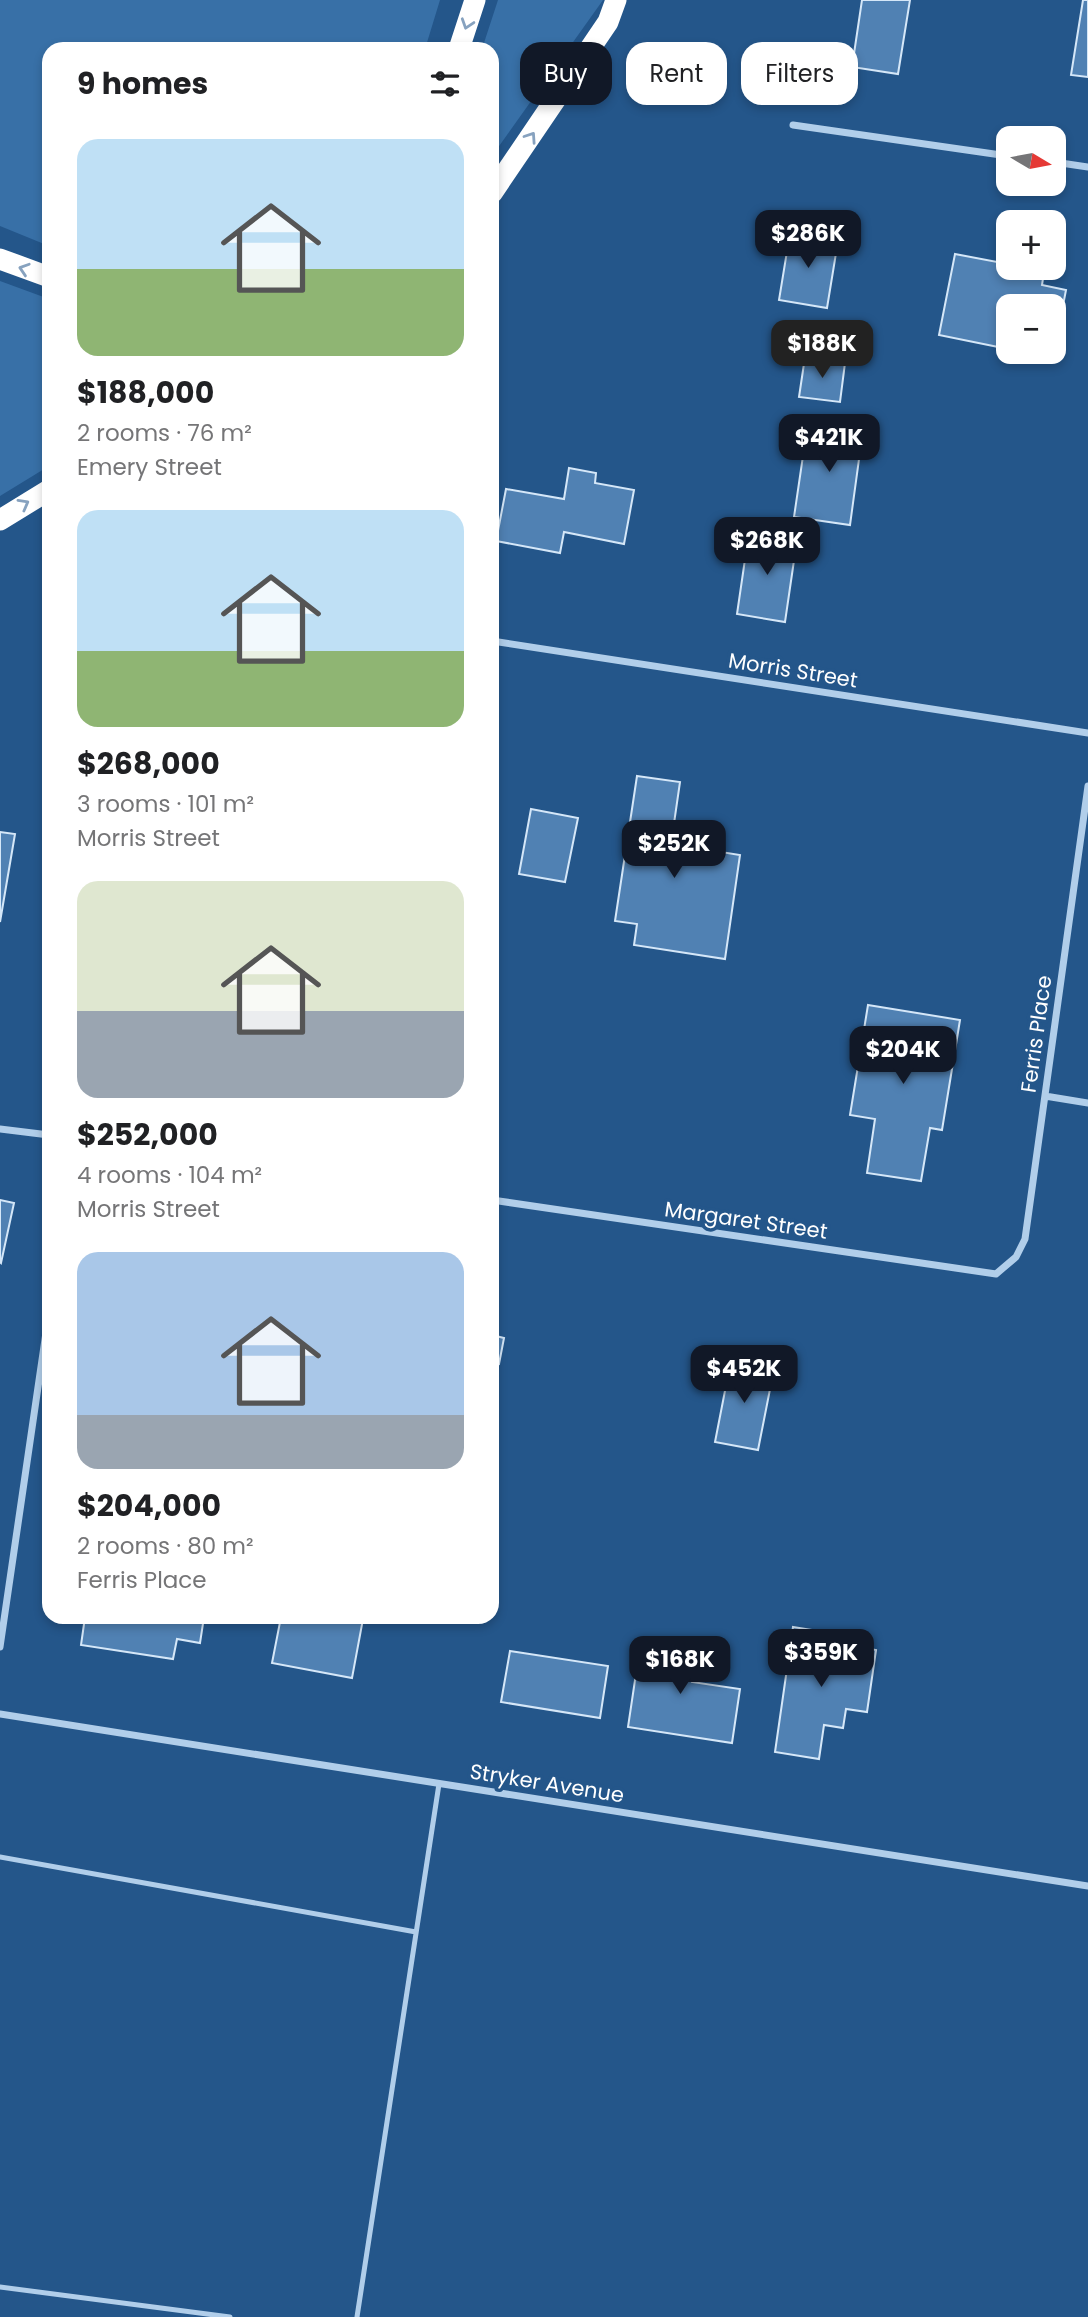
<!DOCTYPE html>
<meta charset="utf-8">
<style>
body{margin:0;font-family:Poppins,sans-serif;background:#f6f6f6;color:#202124;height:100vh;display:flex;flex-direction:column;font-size:26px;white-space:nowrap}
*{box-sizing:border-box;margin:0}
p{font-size:23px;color:#757577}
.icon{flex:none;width:38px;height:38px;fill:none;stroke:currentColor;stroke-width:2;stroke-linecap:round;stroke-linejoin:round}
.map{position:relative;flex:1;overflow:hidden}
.details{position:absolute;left:42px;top:42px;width:457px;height:1582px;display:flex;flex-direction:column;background:#fff;border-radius:21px;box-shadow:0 4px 10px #0003}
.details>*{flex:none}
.top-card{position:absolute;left:520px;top:42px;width:462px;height:63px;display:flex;gap:14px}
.needle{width:46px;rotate:100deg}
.controls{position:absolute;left:996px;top:126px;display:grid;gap:14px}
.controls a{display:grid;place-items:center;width:70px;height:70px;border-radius:14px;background:#fff;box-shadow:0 4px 10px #0003;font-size:35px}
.price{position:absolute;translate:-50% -60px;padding:0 16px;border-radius:14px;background:#111827;color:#fff;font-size:23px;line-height:46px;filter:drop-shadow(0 2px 4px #0008)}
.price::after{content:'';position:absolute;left:50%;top:42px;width:21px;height:16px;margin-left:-10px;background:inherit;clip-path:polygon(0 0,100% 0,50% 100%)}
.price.selected{background:#222;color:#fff}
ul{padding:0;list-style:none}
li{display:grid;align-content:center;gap:14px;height:371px;padding:0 35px}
li span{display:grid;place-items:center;height:217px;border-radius:21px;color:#555}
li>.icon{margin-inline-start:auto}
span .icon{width:126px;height:126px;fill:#fffc;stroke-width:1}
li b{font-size:30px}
h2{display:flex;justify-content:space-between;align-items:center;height:84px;padding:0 35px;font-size:30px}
.tag{padding:0 24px;border-radius:21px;background:#fff;box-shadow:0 4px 10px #0003;font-size:24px;line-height:63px}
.tag.selected{background:#111827;color:#fff}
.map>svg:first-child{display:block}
</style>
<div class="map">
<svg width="1088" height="2317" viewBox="0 0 1088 2317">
<rect width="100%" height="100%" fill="#24568a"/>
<path fill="#3870a7" d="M0 0H440L425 49H49V246L0 226Z
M498 0H603L492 156V49H482Z
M0 281 49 299V466L0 496Z"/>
<path fill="#5081b3" stroke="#d5e7f8" stroke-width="2" d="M862 0H910L898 74 852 67Z
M1083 0H1088V77L1071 75Z
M790 233 838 241 827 308 779 300Z
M955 254 1008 264V268L1044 272 1042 285 1066 290 1053 357 1024 352H1054V306H1008V349L939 335Z
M805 357 845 363 840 402 799 397Z
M808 422 863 430 850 525 794 517Z
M569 468 596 473 595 483 634 490 624 544 564 532 560 553 496 541 506 489 564 499Z
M749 532 797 540 785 622 737 614Z
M637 776 680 782 671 844 740 855 725 959 634 945 637 924 615 921Z
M531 809 578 818 565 882 519 874Z
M0 832 15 834 0 922Z
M868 1005 960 1020 942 1130 930 1128 921 1181 867 1173 875 1119 850 1115Z
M0 1200 14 1203 1 1263 0 1262Z
M492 1335 504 1338 499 1364 492 1362Z
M731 1360 774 1369 758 1450 715 1442Z
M85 1617H204L200 1643 177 1639 173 1659 81 1645Z
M281 1617 363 1619 352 1678 272 1663Z
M793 1627 844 1635 843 1644 876 1650 867 1712 846 1709 843 1728 824 1725 819 1759 775 1752Z
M641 1640 697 1649 692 1682 740 1689 732 1743 628 1727Z
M510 1651 608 1666 600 1718 501 1702Z"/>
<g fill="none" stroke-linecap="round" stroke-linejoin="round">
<path stroke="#b1ceea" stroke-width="5" d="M0 1857 416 1932
M0 2287 230 2317
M357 2317 439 1784"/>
<path stroke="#b1ceea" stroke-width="7" d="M793 125 1008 156
M1054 162 1088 167
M492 641 1088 733
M1045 1096 1088 1103
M0 1129 49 1135
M492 1200 996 1274 1016 1257 1025 1239 1088 786
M0 1647 49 1312
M0 1714 1088 1886"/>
<path stroke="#fff" stroke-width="21" d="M459 49 475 0
M492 193 608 22 616 0
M0 259 49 277
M0 520 49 490"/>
</g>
<defs><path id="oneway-chevron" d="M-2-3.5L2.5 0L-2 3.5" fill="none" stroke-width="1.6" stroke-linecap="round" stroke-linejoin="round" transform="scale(1.75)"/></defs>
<g stroke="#87a2bf">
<use href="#oneway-chevron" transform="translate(467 24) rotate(108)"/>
<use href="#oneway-chevron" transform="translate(531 137) rotate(-56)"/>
<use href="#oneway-chevron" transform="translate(24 269) rotate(-162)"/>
<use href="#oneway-chevron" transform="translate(24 504) rotate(-29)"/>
</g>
<g text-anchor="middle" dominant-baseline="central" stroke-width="7" stroke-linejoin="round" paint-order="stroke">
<g font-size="21" fill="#fff" stroke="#24568a">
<text transform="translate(793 670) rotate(9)">Morris Street</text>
<text transform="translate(1036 1034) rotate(-82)">Ferris Place</text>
<text transform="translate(746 1220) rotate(8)">Margaret Street</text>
<text transform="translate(547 1783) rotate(9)">Stryker Avenue</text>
</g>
</g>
</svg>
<div class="controls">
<a><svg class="needle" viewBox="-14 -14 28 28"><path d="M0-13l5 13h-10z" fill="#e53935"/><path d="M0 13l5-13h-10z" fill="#757577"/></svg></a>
<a>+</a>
<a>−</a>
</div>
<b class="price" style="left:808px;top:270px">$286K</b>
<b class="price selected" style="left:822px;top:380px">$188K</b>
<b class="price" style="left:829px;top:474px">$421K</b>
<b class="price" style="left:767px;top:577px">$268K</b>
<b class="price" style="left:674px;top:880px">$252K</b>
<b class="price" style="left:903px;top:1086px">$204K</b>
<b class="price" style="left:744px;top:1405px">$452K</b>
<b class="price" style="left:821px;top:1689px">$359K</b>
<b class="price" style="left:680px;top:1696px">$168K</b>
<div class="top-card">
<a class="tag selected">Buy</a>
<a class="tag">Rent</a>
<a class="tag">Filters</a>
</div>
<section class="details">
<h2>9 homes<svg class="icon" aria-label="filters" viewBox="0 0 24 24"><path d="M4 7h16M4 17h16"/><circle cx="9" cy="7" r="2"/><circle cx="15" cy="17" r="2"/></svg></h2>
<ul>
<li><span style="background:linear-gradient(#bfe0f5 60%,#8fb573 0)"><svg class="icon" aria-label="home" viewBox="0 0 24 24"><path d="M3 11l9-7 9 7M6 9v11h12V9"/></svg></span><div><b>$188,000</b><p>2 rooms · 76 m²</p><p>Emery Street</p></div></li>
<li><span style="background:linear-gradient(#bfe0f5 65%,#8fb573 0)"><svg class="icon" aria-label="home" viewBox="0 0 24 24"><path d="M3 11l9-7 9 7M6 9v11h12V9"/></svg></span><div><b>$268,000</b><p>3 rooms · 101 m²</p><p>Morris Street</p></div></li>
<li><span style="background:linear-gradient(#dfe7d0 60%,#9aa5b1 0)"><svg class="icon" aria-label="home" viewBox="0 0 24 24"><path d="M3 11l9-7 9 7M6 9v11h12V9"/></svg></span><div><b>$252,000</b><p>4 rooms · 104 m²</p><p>Morris Street</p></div></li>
<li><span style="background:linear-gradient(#a9c7e8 75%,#9aa5b1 0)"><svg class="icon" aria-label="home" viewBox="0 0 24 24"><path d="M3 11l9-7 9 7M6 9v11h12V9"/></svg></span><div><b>$204,000</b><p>2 rooms · 80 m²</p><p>Ferris Place</p></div></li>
</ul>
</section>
</div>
